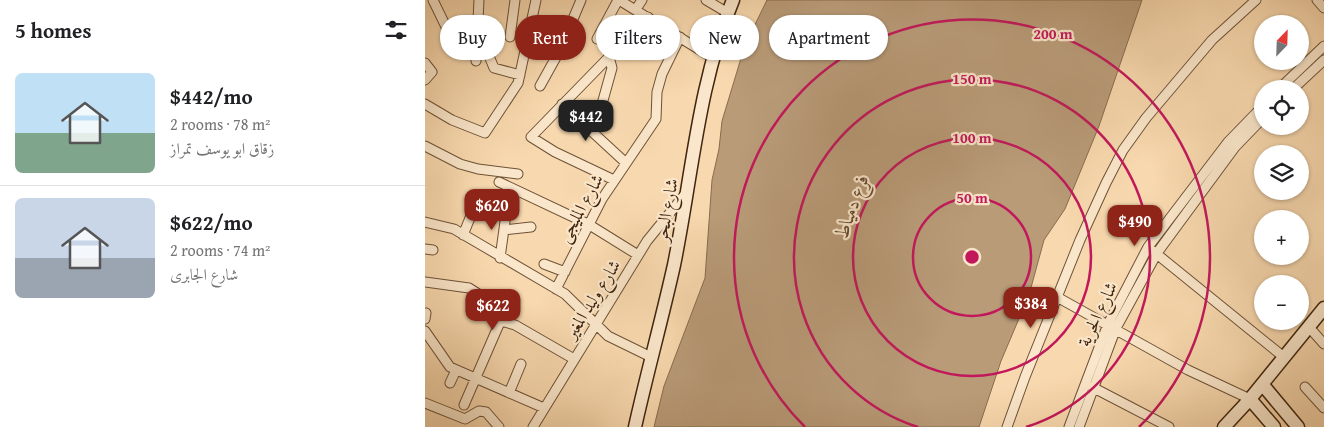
<!DOCTYPE html>
<meta charset="utf-8">
<style>
body{margin:0;font-family:"Gentium Book Plus",Amiri,serif;background:#f2f2f2;color:#202124;height:100vh;display:flex;flex-direction:column;font-size:19px;white-space:nowrap}
*{box-sizing:border-box;margin:0}
p{font-size:16px;color:#757577}
.icon{flex:none;width:28px;height:28px;fill:none;stroke:currentColor;stroke-width:2;stroke-linecap:round;stroke-linejoin:round}
.map{position:relative;flex:1;overflow:hidden}
.details{display:flex;flex-direction:column;background:#fff;width:425px}
.details>*{flex:none}
.banner{position:absolute;left:15px;top:15px;width:475px;height:45px;display:flex;gap:10px}
.needle{width:32px;rotate:23deg}
.controls{position:absolute;left:829px;top:15px;display:grid;gap:10px}
.controls a{display:grid;place-items:center;width:55px;height:55px;border-radius:50%;background:#fff;box-shadow:0 1px 4px #0004;font-size:25px}
.price{position:absolute;translate:-50% -42px;padding:0 11px;border-radius:10px;background:#8f2418;color:#fff;font-size:16px;line-height:32px;filter:drop-shadow(0 1px 2px #0008)}
.price::after{content:'';position:absolute;left:50%;top:30px;width:15px;height:11px;margin-left:-8px;background:inherit;clip-path:polygon(0 0,100% 0,50% 100%)}
.price.on{background:#222;color:#fff}
ul{padding:0;list-style:none}
li{display:flex;align-items:center;gap:15px;height:125px;padding:0 15px}
li+li{border-top:1px solid #e0e0e0}
li span{display:grid;place-items:center;flex:none;width:140px;height:100px;border-radius:8px;color:#555}
li>.icon{margin-inline-start:auto}
span .icon{width:60px;height:60px;fill:#fffc;stroke-width:1}
li b{font-size:21px}
h2{display:flex;justify-content:space-between;align-items:center;height:60px;padding:0 15px;font-size:21px}
.tag{padding:0 18px;border-radius:22px;background:#fff;box-shadow:0 1px 4px #0004;font-size:18px;line-height:45px}
.tag.on{background:#8f2418;color:#fff}
main{display:flex;flex:1;min-height:0}
.map>svg:first-child{display:block}
</style>
<main>
<section class="details">
<h2>5 homes<svg class="icon" aria-label="filters" viewBox="0 0 24 24"><path d="M4 7h16M4 17h16"/><circle cx="9" cy="7" r="2"/><circle cx="15" cy="17" r="2"/></svg></h2>
<ul>
<li><span style="background:linear-gradient(#bfe0f5 60%,#7fa58c 0)"><svg class="icon" aria-label="home" viewBox="0 0 24 24"><path d="M3 11l9-7 9 7M6 9v11h12V9"/></svg></span><div><b>$442/mo</b><p>2 rooms · 78 m²</p><p>زقاق ابو يوسف تمراز</p></div></li>
<li><span style="background:linear-gradient(#c9d6e8 60%,#9aa5b1 0)"><svg class="icon" aria-label="home" viewBox="0 0 24 24"><path d="M3 11l9-7 9 7M6 9v11h12V9"/></svg></span><div><b>$622/mo</b><p>2 rooms · 74 m²</p><p>شارع الجابرى</p></div></li>
</ul>
</section>
<div class="map">
<svg width="899" height="427" viewBox="0 0 899 427">
<rect width="100%" height="100%" fill="#f8d8ae"/>
<filter id="stains"><feTurbulence type="fractalNoise" baseFrequency=".004" numOctaves="4"/><feColorMatrix values="0 0 0 0 .2 0 0 0 0 .09 0 0 0 0 .02 0 0 0 .5 -.17"/></filter>
<radialGradient id="worn" r=".72"><stop offset=".6" stop-color="#630" stop-opacity="0"/><stop offset="1" stop-color="#630" stop-opacity=".3"/></radialGradient>
<path fill="#b99b78" stroke="#896c4e" d="M342 0H717L674 126 640 209 619 240 604 295 576 361 554 427H229L239 386 280 278 287 180 294 149 297 121 320 45Z"/>
<g fill="none" stroke-linecap="round" stroke-linejoin="round">
<defs>
<path id="street" d="M8 0 24 33
M194 0 288 58
M281 0 303 13
M892 0 899 8
M211 9 217 0
M54 24 59 44 69 68 95 75
M85 37 90 0
M172 39 193 0
M51 61 54 0
M0 63 7 72 0 80
M115 86 135 50 156 0
M854 89 899 46
M868 89 899 60
M0 104 27 120 60 133 93 83 111 0
M137 104 201 163
M177 104 187 68 184 57
M0 146 35 164 53 169 93 174
M189 180 130 152 106 137 223 17
M74 182 163 224 213 255
M0 222 29 229 140 294 183 336 226 357
M79 230 106 227
M38 235 47 213 57 210
M0 249 8 250
M728 251 860 358
M75 258 82 207
M119 264 140 272
M0 282 44 288 55 295 73 320 90 325 149 359
M131 289 177 199 231 119 232 92 237 74 255 37
M632 297 763 370 825 399
M0 319 1 313
M883 326 899 344
M0 331 25 367 119 408
M25 383 31 370
M667 387 744 427
M880 387 899 408
M84 393 96 364
M0 403 40 419 54 411 61 412 74 427
M39 405 75 322
M108 427 222 241 261 193
M582 427 600 377 655 240 681 183 698 150 721 118 787 40 831 0
M644 427 683 324 723 247 803 142 838 106
M654 427 691 328 732 253 810 147 838 118"/>
<path id="secondary" d="M837 384 873 427
M825 399 849 427
M210 427C222 373 237 319 249 265 267 177 273 84 308 0
M799 427 825 399 899 308"/>
</defs>
<use href="#street" stroke="#6e5237" stroke-width="11"/>
<use href="#secondary" stroke="#40250f" stroke-width="15"/>
<use href="#street" stroke="#fae6ca" stroke-width="9"/>
<use href="#secondary" stroke="#fae6ca" stroke-width="12"/>
</g>
<g fill="none" stroke="#c2185b" stroke-width="2.5">
<circle cx="547" cy="257" r="59"/>
<circle cx="547" cy="257" r="119"/>
<path d="M493 427A178 178 0 1 1 601 427"/>
<path d="M380 427A238 238 0 1 1 714 427"/>
</g>
<g text-anchor="middle" dominant-baseline="central" stroke-width="4.5" stroke-linejoin="round" paint-order="stroke">
<g font-size="18" fill="#40250f" stroke="#fae6ca">
<text transform="translate(155 208) rotate(-61)">شارع المليجى</text>
<text transform="translate(241 210) rotate(-80)">شارع البحر</text>
<text transform="translate(167 299) rotate(-58)">شارع وليد المغير</text>
<text transform="translate(672 314) rotate(-65)">شارع الحرية</text>
</g>
<g font-size="19" font-style="italic" fill="#64482e" stroke="#fae6ca">
<text transform="translate(426 206) rotate(-70)">فرع دمياط</text>
</g>
</g>
<circle cx="547" cy="257" r="8" fill="#c2185b" stroke="#fae6ca" stroke-width="2.5"/>
<g font-size="15" text-anchor="middle" font-weight="bold" fill="#c2185b" stroke="#fae6ca" stroke-width="4.5" stroke-linejoin="round" paint-order="stroke">
<text x="628" y="39">200 m</text>
<text x="547" y="84">150 m</text>
<text x="547" y="143">100 m</text>
<text x="547" y="203">50 m</text>
</g>
<rect width="100%" height="100%" filter="url(#stains)"/>
<rect width="100%" height="100%" fill="url(#worn)"/>
</svg>
<div class="controls">
<a><svg class="needle" viewBox="-14 -14 28 28"><path d="M0-13l5 13h-10z" fill="#e53935"/><path d="M0 13l5-13h-10z" fill="#757577"/></svg></a>
<a><svg class="icon" aria-label="locate" viewBox="0 0 24 24"><circle cx="12" cy="12" r="6"/><path d="M12 2v4M12 18v4M2 12h4M18 12h4"/></svg></a>
<a><svg class="icon" aria-label="layers" viewBox="0 0 24 24"><path d="M12 4l9 5-9 5-9-5zM3 14l9 5 9-5"/></svg></a>
<a>+</a>
<a>−</a>
</div>
<b class="price on" style="left:161px;top:142px">$442</b>
<b class="price" style="left:67px;top:231px">$620</b>
<b class="price" style="left:710px;top:247px">$490</b>
<b class="price" style="left:606px;top:329px">$384</b>
<b class="price" style="left:68px;top:331px">$622</b>
<div class="banner">
<a class="tag">Buy</a>
<a class="tag on">Rent</a>
<a class="tag">Filters</a>
<a class="tag">New</a>
<a class="tag">Apartment</a>
</div>
</div>
</main>
